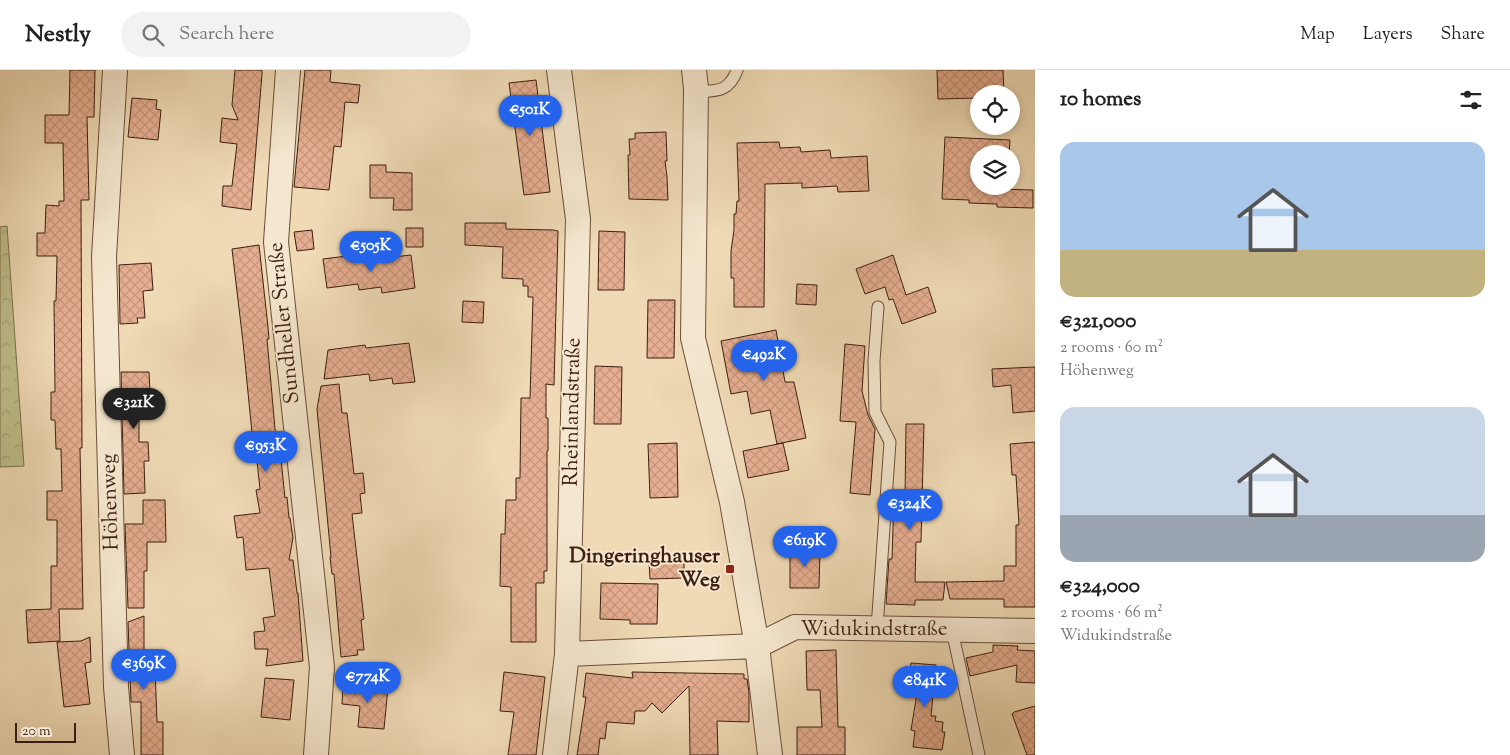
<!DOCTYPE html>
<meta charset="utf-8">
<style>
body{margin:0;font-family:"Sorts Mill Goudy",serif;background:#f2f2f2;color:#222;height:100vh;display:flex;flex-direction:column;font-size:19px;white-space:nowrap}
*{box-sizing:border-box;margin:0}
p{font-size:16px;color:#767676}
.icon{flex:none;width:28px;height:28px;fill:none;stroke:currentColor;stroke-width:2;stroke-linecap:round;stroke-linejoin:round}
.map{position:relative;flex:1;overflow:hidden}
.side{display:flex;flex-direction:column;background:#fff;width:475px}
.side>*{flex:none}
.buttons{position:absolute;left:970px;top:15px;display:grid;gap:10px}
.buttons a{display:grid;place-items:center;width:50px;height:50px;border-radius:50%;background:#fff;box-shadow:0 2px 8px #0003;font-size:25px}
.scale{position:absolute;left:15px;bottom:12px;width:61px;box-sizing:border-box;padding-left:5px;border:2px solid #3d1f11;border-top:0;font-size:14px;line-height:18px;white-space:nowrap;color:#3d1f11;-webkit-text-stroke:4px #f5e7cf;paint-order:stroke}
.price{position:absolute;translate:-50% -42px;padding:0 11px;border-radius:18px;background:#2563eb;color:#fff;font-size:16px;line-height:32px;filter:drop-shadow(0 1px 2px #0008)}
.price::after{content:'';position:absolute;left:50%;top:30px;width:15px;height:11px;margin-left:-8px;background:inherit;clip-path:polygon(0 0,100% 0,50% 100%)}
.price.on{background:#222;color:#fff}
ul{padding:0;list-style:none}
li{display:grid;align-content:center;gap:10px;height:265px;padding:0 25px}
li span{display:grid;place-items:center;height:155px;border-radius:15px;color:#555}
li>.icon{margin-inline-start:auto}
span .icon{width:90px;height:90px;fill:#fffc;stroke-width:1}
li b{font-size:21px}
h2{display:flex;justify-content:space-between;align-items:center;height:60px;padding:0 25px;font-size:21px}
header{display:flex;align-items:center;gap:30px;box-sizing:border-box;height:70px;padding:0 25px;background:#fff;border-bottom:1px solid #e0e0e0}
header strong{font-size:24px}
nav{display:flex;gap:28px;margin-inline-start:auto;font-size:18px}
.search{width:350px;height:45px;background:#f2f2f2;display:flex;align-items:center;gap:12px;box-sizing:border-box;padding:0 18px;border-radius:28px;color:#767676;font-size:19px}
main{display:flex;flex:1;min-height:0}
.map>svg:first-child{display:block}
</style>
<header>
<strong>Nestly</strong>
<div class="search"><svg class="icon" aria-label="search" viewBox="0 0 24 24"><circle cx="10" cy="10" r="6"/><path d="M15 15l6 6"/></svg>Search here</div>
<nav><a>Map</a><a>Layers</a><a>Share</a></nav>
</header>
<main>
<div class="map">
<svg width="1035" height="685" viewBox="0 0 1035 685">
<defs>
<pattern id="forest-crowns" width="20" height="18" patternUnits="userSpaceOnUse" patternTransform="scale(1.25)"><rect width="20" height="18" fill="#bebe8a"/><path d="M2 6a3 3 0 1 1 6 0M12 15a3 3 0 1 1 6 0" fill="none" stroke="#a4a376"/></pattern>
<pattern id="building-cross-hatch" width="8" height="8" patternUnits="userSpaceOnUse" patternTransform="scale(1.25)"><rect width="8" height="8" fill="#e6ae90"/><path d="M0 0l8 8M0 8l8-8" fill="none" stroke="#c6957b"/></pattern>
</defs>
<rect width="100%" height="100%" fill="#efdab5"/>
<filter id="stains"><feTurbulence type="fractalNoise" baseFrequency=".004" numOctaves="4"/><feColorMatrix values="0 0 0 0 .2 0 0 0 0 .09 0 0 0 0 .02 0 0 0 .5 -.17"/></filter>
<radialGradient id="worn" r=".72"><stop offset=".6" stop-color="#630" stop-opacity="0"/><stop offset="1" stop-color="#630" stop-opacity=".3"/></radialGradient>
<path fill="url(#forest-crowns)" stroke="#7e6e4e" d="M7 156 24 396 0 397V157Z"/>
<path fill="url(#building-cross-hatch)" stroke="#3d1f11" d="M70 0H95L94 47H87L89 130H81L82 378H80L83 539H59L60 571 28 573 26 540 51 539V496H57V450H47V421H62L61 379H56L55 350H51V322H55L54 231H56L57 186H37V163H45L46 135 59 136V131H64L63 73H45V45H69Z
M235 0H262V4L251 140 222 136 223 116H232L237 74 220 72 222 48 238 50 232 35Z
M305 0H331L330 12 360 15 358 33 345 32 341 77 334 76 329 120 294 117Z
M937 0H1003L1004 24H979V28L938 29Z
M536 10 550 122 524 125 509 13Z
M132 28 157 30 156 39 161 40 158 70 128 67Z
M666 62 667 91H665L667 107 668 130 629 129 628 85H630L629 69H635V63Z
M945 67 1010 70 1009 84H979V116H997V119L1033 120V138L997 137V134L969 133V130L942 129Z
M779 72 780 78 800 77 801 82 830 80 831 88 867 86 869 121 838 122 837 116 802 118V113L765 114 764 237H734V208H731V181L734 160V144H736L737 131H739L737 73Z
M370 95H386V102L412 103V140H393L394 128H370Z
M465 153H506V159L553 160 558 161 554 315 546 314V348H548V381H547V501H544V513H536V572H511V517L500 516 501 464H505L506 430H516V408H520L521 328H530L533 227H528V216H523V209L502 208 503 177 465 175Z
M406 158H423V177H406Z
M312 160 314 179 297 181 294 162Z
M599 161 625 162 624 220H598Z
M259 175 268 257 269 269H267L276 370H279L285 428 287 427 289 448H290L293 468 289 490H293L297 523H298L303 591 266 596 268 579H255L254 562 265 561 263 548 275 546 269 498 246 500 243 467 237 468 234 446 260 443 256 420 260 419 255 373H253L243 272 232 179Z
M355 185 356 191 411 185 415 218 382 223 381 217 359 220 358 214 327 218 323 189Z
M893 185 906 225 928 217 936 242 902 254 893 229 889 230 885 217 865 224 856 199Z
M151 193 153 220 143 221 145 248H137L138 253 120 254 119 195Z
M797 214 817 215 816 235 796 234Z
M648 230H675L674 288H647Z
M463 231 484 232 483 253 462 252Z
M776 260 785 312H794L806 368 777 374 770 340 751 344 747 321 731 324 721 271Z
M409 273 415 312 393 314 392 308 370 311 369 304 324 309 328 280 365 275 366 278Z
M845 274 865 276 862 321 868 345 875 359 870 425 850 423 856 352 840 351Z
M595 296 622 297 621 354H594Z
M1035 297V341L1013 343 1011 315 993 317 992 299Z
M121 302H149L150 322 145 323 146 341H139V372H148L149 391H144L145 423 124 424Z
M339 314 342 343H347L354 404 363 403 365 423 360 424 362 443 352 444 364 549 361 550 364 580H357L358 585 341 587 334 504H332L330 487H331L317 339 321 316Z
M906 354H924L921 472H916L915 512H945L943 530H915V535L886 534 889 489H892L894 427H905Z
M1035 372V537H1004V529H950L946 512 1004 511V496H1016V455H1019L1016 405H1012L1010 374Z
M677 373 678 427 650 428 648 374Z
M783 373 789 400 748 408 743 381Z
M143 430H165L166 472H147V501H144V538H128L125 454H143Z
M790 477 820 478 819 518H790Z
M684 491V508L650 509 649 492Z
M601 513 658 514 657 554H630V550L600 549Z
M144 546V588L148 587 149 597H155L157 652H163V685H141V632H131L128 552Z
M90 567 91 592 85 593 90 634 64 637 57 572 81 571Z
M993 575 1018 576 1017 580 1035 581V613L1016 612 1017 595 970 606 966 588 993 582Z
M836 580 838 657H845V685H797V657H822L820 620H807L806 581Z
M911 593 936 595 931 646H936L935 651 943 652 942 662H945L942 680 913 677 915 661 911 660 917 623 910 622V620L908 619Z
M504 602 545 607 536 685H508L514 642 500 641Z
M632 602 744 604V609H747L749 622V652L717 651 718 685H690L689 616 662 643 652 633 645 641H635L634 654 607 652 605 669 600 668 598 685H577L586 627H583L586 603 633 608Z
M265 608 294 610 290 650 261 647Z
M343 614 388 617 384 659 358 657 360 636 342 634Z
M1035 636V685H1027L1012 644 1014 642Z"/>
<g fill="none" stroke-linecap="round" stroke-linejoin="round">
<defs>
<path id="service" d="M696 22C717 21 729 22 737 0
M877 558 890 372 875 342 874 291 878 237
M952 560 979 685"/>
<path id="minor" d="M115 0 104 187 116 617 122 685
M288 0 276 172 322 597 316 685
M694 0 696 18 693 268 732 432 757 576 770 685
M567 584 757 576 795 557 1035 561
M555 685 567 584 578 149 559 0"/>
</defs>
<use href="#service" stroke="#6a4e3a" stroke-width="13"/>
<use href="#minor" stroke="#6a4e3a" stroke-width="26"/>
<use href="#service" stroke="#f5e7cf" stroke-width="11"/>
<use href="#minor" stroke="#f5e7cf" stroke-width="24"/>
</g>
<rect fill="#8f2418" stroke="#f5e7cf" stroke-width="2" x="725" y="494" width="10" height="10" rx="2.5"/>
<g text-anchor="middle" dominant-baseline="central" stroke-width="4" stroke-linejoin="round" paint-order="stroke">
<g font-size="21" fill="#3d1f11" stroke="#f5e7cf">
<text transform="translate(285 253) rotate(-96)">Sundheller Straße</text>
<text transform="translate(573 342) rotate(-89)">Rheinlandstraße</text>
<text transform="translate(111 432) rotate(-92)">Höhenweg</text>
<text x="874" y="560">Widukindstraße</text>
</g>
<g font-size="21" font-weight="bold" fill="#3d1f11" stroke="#f5e7cf" text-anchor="end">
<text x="720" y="487">Dingeringhauser<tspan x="720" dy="24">Weg</tspan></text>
</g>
</g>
<rect width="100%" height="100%" filter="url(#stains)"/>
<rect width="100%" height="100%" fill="url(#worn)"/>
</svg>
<div class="buttons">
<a><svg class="icon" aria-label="locate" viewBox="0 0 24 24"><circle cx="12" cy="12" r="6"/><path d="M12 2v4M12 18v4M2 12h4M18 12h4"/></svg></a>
<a><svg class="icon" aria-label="layers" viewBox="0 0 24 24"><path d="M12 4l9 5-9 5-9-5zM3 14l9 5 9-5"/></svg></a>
</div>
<div class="scale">20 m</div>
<b class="price" style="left:530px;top:67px">€501K</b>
<b class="price" style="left:371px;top:203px">€505K</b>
<b class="price" style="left:764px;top:312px">€492K</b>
<b class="price on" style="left:134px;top:360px">€321K</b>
<b class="price" style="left:266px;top:403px">€953K</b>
<b class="price" style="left:910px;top:461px">€324K</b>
<b class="price" style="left:805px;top:498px">€619K</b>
<b class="price" style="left:144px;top:621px">€369K</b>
<b class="price" style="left:368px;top:634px">€774K</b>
<b class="price" style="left:925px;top:638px">€841K</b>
</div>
<section class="side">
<h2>10 homes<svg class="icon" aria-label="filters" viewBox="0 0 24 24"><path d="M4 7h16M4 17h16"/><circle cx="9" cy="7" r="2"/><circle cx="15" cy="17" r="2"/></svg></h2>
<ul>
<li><span style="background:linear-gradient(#a9c7e8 70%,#c2b280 0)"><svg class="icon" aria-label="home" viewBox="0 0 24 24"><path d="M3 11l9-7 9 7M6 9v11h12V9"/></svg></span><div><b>€321,000</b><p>2 rooms · 60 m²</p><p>Höhenweg</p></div></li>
<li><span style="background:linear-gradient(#c9d6e8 70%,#9aa5b1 0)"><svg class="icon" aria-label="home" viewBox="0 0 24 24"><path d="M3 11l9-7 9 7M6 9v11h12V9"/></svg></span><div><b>€324,000</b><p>2 rooms · 66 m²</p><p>Widukindstraße</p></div></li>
</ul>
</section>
</main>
